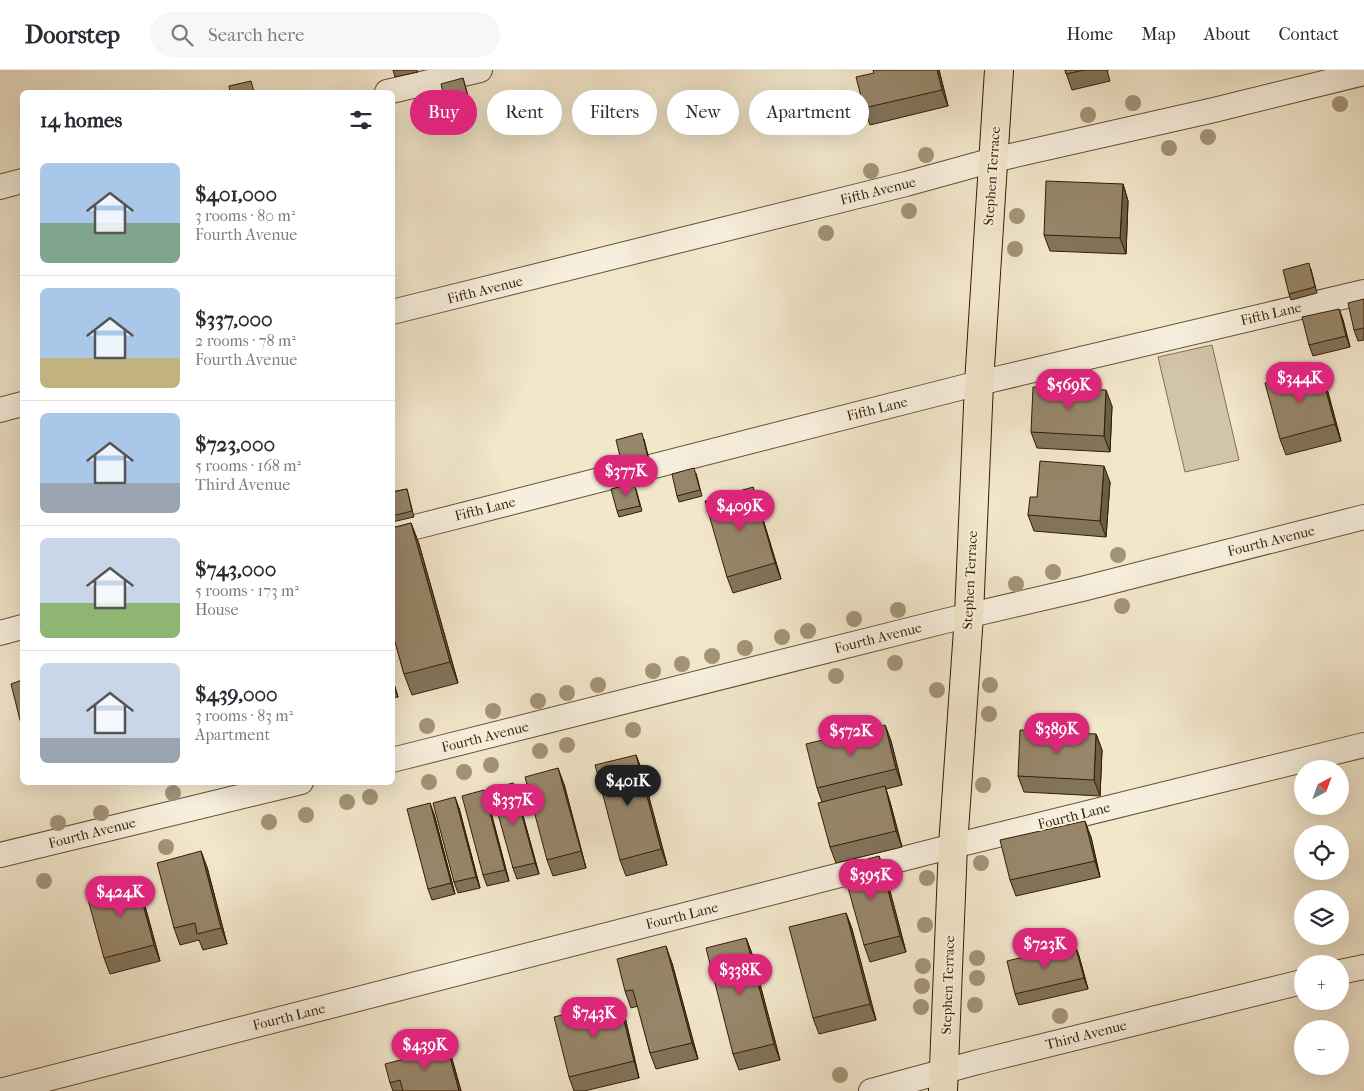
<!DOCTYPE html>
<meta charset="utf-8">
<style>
body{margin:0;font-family:"IM FELL French Canon",serif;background:#f7f7f7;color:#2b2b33;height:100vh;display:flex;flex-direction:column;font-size:19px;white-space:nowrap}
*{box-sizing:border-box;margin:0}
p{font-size:16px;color:#7c7c81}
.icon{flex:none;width:28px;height:28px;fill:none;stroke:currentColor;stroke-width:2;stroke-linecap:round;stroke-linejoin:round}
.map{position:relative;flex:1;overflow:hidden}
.side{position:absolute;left:20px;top:20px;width:375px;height:695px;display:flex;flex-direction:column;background:#fff;border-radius:8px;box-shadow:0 5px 20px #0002}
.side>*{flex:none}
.top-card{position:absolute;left:410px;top:20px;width:475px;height:45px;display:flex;gap:10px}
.needle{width:32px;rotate:41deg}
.controls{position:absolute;left:1294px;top:690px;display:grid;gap:10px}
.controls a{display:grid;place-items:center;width:55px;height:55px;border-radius:50%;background:#fff;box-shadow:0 5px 20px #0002;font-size:25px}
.price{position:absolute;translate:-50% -42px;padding:0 11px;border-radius:18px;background:#db2777;color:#fff;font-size:16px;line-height:32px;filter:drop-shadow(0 1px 2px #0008)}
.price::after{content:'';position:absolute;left:50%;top:30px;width:15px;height:11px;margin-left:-8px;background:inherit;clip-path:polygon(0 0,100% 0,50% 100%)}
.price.current{background:#222;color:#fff}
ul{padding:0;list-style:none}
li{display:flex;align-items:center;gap:15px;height:125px;padding:0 20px}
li+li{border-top:1px solid #e1e1e2}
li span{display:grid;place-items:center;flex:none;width:140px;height:100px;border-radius:8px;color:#555}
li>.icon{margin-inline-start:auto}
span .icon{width:60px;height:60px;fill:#fffc;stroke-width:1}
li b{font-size:21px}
h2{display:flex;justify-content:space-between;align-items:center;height:60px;padding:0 20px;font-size:21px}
.tag{padding:0 18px;border-radius:22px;background:#fff;box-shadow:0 5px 20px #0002;font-size:18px;line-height:45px}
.tag.current{background:#db2777;color:#fff}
header{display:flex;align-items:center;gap:30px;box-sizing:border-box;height:70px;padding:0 25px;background:#fff;border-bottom:1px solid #e1e1e2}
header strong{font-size:24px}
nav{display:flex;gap:28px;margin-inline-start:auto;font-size:18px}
.search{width:350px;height:45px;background:#f7f7f7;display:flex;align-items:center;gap:12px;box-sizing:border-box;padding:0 18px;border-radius:28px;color:#7c7c81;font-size:19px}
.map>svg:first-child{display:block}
</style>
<header>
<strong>Doorstep</strong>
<div class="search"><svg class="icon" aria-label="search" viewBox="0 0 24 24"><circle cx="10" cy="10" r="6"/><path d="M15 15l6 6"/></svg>Search here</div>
<nav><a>Home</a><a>Map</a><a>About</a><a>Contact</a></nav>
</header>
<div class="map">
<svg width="1364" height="1021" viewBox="0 0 1364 1021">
<rect width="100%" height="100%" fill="#f2e6cb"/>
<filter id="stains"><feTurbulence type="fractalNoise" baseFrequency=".004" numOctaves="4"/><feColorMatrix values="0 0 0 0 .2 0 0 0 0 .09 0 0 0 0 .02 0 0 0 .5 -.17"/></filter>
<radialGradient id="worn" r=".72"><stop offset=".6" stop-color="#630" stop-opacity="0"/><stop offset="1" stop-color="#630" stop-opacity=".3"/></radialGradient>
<path fill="#d2c4a9" stroke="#837055" d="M1212 275 1239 390 1185 402 1158 287Z"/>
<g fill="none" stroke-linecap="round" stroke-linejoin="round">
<defs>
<path id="minor" d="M387 22 480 0
M0 117 22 111
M392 242 906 114 993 90 1214 40 1364 3
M0 340 22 334
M392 463 979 313 1364 222
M0 563 22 557
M392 690 945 551 1082 519 1364 447
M0 785 301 712
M1340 902 1364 897
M0 1021 953 776 1364 675
M871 1021 978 992 1302 912"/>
<path id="major" d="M943 1021 953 776 969 545 979 313 999 0"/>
</defs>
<use href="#minor" stroke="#644f34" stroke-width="26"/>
<use href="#major" stroke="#341d01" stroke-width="30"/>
<use href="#minor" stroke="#f7efdd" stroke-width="24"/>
<use href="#major" stroke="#f2e6cb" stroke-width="28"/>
</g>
<g fill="#a39377">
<circle cx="1133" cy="33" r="8"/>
<circle cx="1340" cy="34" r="8"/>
<circle cx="1088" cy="45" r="8"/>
<circle cx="1208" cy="67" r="8"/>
<circle cx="1169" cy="78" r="8"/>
<circle cx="926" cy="85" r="8"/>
<circle cx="871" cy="101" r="8"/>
<circle cx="909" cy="141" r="8"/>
<circle cx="1017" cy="146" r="8"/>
<circle cx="826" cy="163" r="8"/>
<circle cx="1015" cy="179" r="8"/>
<circle cx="1118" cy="485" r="8"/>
<circle cx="1053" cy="502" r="8"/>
<circle cx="1016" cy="514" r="8"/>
<circle cx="1122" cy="536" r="8"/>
<circle cx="898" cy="540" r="8"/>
<circle cx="854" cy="549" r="8"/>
<circle cx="808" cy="561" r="8"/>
<circle cx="782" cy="567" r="8"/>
<circle cx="745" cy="578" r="8"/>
<circle cx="712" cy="586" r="8"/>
<circle cx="895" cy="593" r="8"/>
<circle cx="682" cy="594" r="8"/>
<circle cx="653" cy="601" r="8"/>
<circle cx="836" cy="606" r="8"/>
<circle cx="598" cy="615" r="8"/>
<circle cx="990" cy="615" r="8"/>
<circle cx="937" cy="620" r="8"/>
<circle cx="567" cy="623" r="8"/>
<circle cx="538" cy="631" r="8"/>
<circle cx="493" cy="641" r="8"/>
<circle cx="989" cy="644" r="8"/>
<circle cx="427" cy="656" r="8"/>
<circle cx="633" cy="660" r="8"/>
<circle cx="567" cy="675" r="8"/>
<circle cx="540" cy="681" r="8"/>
<circle cx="491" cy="695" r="8"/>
<circle cx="464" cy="702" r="8"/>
<circle cx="429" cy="712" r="8"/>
<circle cx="983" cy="715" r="8"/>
<circle cx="173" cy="723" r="8"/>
<circle cx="370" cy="727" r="8"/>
<circle cx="347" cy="732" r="8"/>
<circle cx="101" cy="743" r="8"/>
<circle cx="306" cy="745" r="8"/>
<circle cx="269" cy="752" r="8"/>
<circle cx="58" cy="753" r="8"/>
<circle cx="166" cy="777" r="8"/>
<circle cx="981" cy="793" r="8"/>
<circle cx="927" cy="808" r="8"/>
<circle cx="44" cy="811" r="8"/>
<circle cx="925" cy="855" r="8"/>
<circle cx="977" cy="888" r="8"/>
<circle cx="923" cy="896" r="8"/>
<circle cx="977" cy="908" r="8"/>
<circle cx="922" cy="916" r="8"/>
<circle cx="975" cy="935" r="8"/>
<circle cx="921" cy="937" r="8"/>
<circle cx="1060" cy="946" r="8"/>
<circle cx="840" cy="1005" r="8"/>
</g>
<path fill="#82735b" stroke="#341d01" d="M393 0H417L418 2 395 7Z
M939 0 948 36 870 55 864 38 874 3Z
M1065 0H1109H1107L1110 11 1072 20Z
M463 8 471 36 448 42 446 37Z
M1123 114 1128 131 1126 184 1050 181 1044 165Z
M1311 199 1317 223 1291 230 1289 224Z
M1364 229V270L1358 271 1354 260Z
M1339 239 1343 250 1350 277 1313 286 1309 275Z
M1326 315 1341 371 1286 385 1280 369Z
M1112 336 1110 382 1037 378 1031 362Z
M644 369 650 393 624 400 622 394Z
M696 403 702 426 679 432 677 426Z
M1110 412 1106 467 1034 461 1028 445 1037 427Z
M407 419 414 447 392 452V422Z
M636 419 642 441 619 447 617 441Z
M758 433 781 509 733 523 727 507Z
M411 453 419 474 458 613 412 625 404 604 395 571 392 572V458Z
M392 607 398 627 392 628Z
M885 655 891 671 902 715 886 719 890 732 902 777 836 793 830 777 822 732 817 718Z
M1096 664 1102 680 1100 726 1024 722 1018 706Z
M636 685 642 701 667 795 626 806 620 790Z
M564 714 586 798 553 806 547 790Z
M484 720 488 731 509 811 487 816 483 805Z
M517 724 539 804 517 809 513 798Z
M459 738 480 818 458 823 454 812Z
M434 744 455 824 432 830 428 819Z
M1091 767 1100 807 1016 826 1010 810Z
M879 786 885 802 906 882 870 892 864 875Z
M207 797 227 874 203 880 199 870 180 875 174 858Z
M142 825 160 891 110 904 104 888Z
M846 843 852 859 876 950 819 964 813 948Z
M746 868 752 884 780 990 739 1000 733 984Z
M1075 875 1079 886 1088 919 1019 935 1015 924Z
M672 893 698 989 656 999 650 983 638 936 631 938 625 921Z
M619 931 625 947 639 1008 584 1021H574L569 1007Z
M446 972 452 989 461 1021H393L390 1013 412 987Z"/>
<path fill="#6a5e4a" stroke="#341d01" d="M937 0H939L948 36 942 20Z
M1123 114 1128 131 1126 184 1120 168Z
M1339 239 1343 250 1350 277 1346 266Z
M1320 299 1326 315 1341 371 1335 354Z
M1106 320 1112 336 1110 382 1104 366Z
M1104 396 1110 412 1106 467 1100 451Z
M753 417 758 433 781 509 775 493Z
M411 453 419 474 458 613 450 592Z
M392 607 398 627 392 612Z
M885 655 891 671 902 715 896 699Z
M1096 664 1102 680 1100 726 1094 710Z
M636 685 642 701 667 795 661 779Z
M558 698 564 714 586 798 581 781Z
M513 713 517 724 539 804 535 793Z
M885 716 890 732 902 777 896 761Z
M484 720 488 731 509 811 505 800Z
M455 727 459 738 480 818 476 807Z
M430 733 434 744 455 824 451 813Z
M1085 751 1091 767 1100 807 1095 791Z
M201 781 207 797 227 874 221 858Z
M879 786 885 802 906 882 900 866Z
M136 809 142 825 160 891 154 875Z
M846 843 852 859 876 950 870 934Z
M746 868 752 884 780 990 774 974Z
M1075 875 1079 886 1088 919 1084 908Z
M666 876 672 893 698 989 692 973Z
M619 931 625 947 639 1008 634 991Z
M446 972 452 989 461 1021H459Z"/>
<path fill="#97866a" stroke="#341d01" d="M873 0H937L942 20 864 38 856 7 874 3Z
M1065 0H1084L1066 4Z
M463 8 469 31 446 37 441 14Z
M251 11 254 22H230L229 16Z
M1046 111 1123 114 1120 168 1044 165Z
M1309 193 1315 217 1289 224 1283 200Z
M1364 229V258L1354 260 1348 233Z
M1339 239 1346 266 1309 275 1302 247Z
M1320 299 1335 354 1280 369 1265 313Z
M1033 317 1106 320 1104 366 1031 362Z
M642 363 648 388 622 394 616 370Z
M1040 391 1104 396 1100 451 1028 445 1030 427H1037Z
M694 398 700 420 677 426 672 404Z
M634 413 640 436 617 441 611 419Z
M753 417 775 493 727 507 705 431Z
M407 419 412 441 392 446V422Z
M411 453 450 592 404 604 392 561V458Z
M22 610V658L11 614Z
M885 655 896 699 817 718 806 674Z
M1020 660 1096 664 1094 710 1018 706Z
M636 685 661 779 620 790 595 695Z
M558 698 581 781 547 790 525 707Z
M513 713 535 793 513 798 491 719Z
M885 716 896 761 830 777 818 733Z
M484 720 505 800 483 805 462 726Z
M455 727 476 807 454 812 433 733Z
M430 733 451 813 428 819 407 739Z
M1085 751 1095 791 1010 810 1000 770Z
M201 781 221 858 197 864 195 853 174 858 157 793Z
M879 786 900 866 864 875 842 796Z
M136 809 154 875 104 888 86 822Z
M846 843 870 934 813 948 789 857Z
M746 868 774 974 733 984 706 878Z
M1075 875 1084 908 1015 924 1007 891Z
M666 876 692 973 650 983 633 920 625 921 617 889Z
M619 931 634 991 569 1007 554 947Z
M446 972 459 1021H403L400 1010 390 1013 385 994 412 987 410 982Z"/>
<g text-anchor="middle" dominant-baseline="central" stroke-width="4" stroke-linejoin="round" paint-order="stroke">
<g font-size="14" fill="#341d01" stroke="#f7efdd">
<text transform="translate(992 106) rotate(-86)">Stephen Terrace</text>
<text transform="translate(878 121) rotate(-14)">Fifth Avenue</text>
<text transform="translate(485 220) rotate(-14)">Fifth Avenue</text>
<text transform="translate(1271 244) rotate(-13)">Fifth Lane</text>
<text transform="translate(877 339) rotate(-14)">Fifth Lane</text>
<text transform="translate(485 439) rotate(-14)">Fifth Lane</text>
<text transform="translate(1271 471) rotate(-14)">Fourth Avenue</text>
<text transform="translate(970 510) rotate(-87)">Stephen Terrace</text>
<text transform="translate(878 568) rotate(-14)">Fourth Avenue</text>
<text transform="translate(485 667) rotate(-14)">Fourth Avenue</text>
<text transform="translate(1074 746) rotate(-14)">Fourth Lane</text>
<text transform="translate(92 763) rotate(-14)">Fourth Avenue</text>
<text transform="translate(682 846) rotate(-14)">Fourth Lane</text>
<text transform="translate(948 915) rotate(-88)">Stephen Terrace</text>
<text transform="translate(289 947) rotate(-14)">Fourth Lane</text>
<text transform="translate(1086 965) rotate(-14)">Third Avenue</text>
</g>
</g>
<rect width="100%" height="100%" filter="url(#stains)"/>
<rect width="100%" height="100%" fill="url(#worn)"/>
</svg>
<div class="controls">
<a><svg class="needle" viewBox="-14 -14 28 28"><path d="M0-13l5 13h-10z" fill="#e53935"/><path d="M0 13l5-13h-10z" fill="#7c7c81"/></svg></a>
<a><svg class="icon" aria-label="locate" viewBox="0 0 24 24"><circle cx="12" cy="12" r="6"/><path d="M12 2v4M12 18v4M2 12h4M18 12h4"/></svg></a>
<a><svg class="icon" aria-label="layers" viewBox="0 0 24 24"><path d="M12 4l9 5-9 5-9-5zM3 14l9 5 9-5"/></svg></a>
<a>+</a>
<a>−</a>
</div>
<b class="price" style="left:1300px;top:334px">$344K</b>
<b class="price" style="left:1069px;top:341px">$569K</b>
<b class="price" style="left:626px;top:427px">$377K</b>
<b class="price" style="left:740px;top:462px">$409K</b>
<b class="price" style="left:1057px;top:685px">$389K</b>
<b class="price" style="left:851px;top:687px">$572K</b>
<b class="price current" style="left:628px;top:737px">$401K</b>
<b class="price" style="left:513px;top:756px">$337K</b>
<b class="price" style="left:871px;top:831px">$395K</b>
<b class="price" style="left:120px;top:848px">$424K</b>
<b class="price" style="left:1045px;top:900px">$723K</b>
<b class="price" style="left:740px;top:926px">$338K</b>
<b class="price" style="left:594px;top:969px">$743K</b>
<b class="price" style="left:425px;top:1001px">$439K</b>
<div class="top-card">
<a class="tag current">Buy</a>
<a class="tag">Rent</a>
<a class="tag">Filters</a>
<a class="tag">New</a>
<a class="tag">Apartment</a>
</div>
<section class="side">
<h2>14 homes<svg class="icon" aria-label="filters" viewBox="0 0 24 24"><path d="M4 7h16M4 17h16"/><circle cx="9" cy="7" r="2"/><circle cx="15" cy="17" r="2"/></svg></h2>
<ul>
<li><span style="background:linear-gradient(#a9c7e8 60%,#7fa58c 0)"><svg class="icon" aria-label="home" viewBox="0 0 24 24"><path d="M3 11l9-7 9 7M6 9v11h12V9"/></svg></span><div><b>$401,000</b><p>3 rooms · 80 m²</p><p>Fourth Avenue</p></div></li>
<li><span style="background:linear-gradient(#a9c7e8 70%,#c2b280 0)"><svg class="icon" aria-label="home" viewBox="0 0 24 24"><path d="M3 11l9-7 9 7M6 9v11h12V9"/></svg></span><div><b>$337,000</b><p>2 rooms · 78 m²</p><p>Fourth Avenue</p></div></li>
<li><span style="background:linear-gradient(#a9c7e8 70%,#9aa5b1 0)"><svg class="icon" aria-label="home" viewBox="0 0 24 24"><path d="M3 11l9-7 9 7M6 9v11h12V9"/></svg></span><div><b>$723,000</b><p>5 rooms · 168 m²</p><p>Third Avenue</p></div></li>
<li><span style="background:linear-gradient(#c9d6e8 65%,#8fb573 0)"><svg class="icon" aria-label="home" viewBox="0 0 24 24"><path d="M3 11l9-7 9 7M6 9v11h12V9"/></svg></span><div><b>$743,000</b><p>5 rooms · 173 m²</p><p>House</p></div></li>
<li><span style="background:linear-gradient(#c9d6e8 75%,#9aa5b1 0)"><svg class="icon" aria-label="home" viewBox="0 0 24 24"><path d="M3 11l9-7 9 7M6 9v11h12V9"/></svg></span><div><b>$439,000</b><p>3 rooms · 83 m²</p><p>Apartment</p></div></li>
</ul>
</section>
</div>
